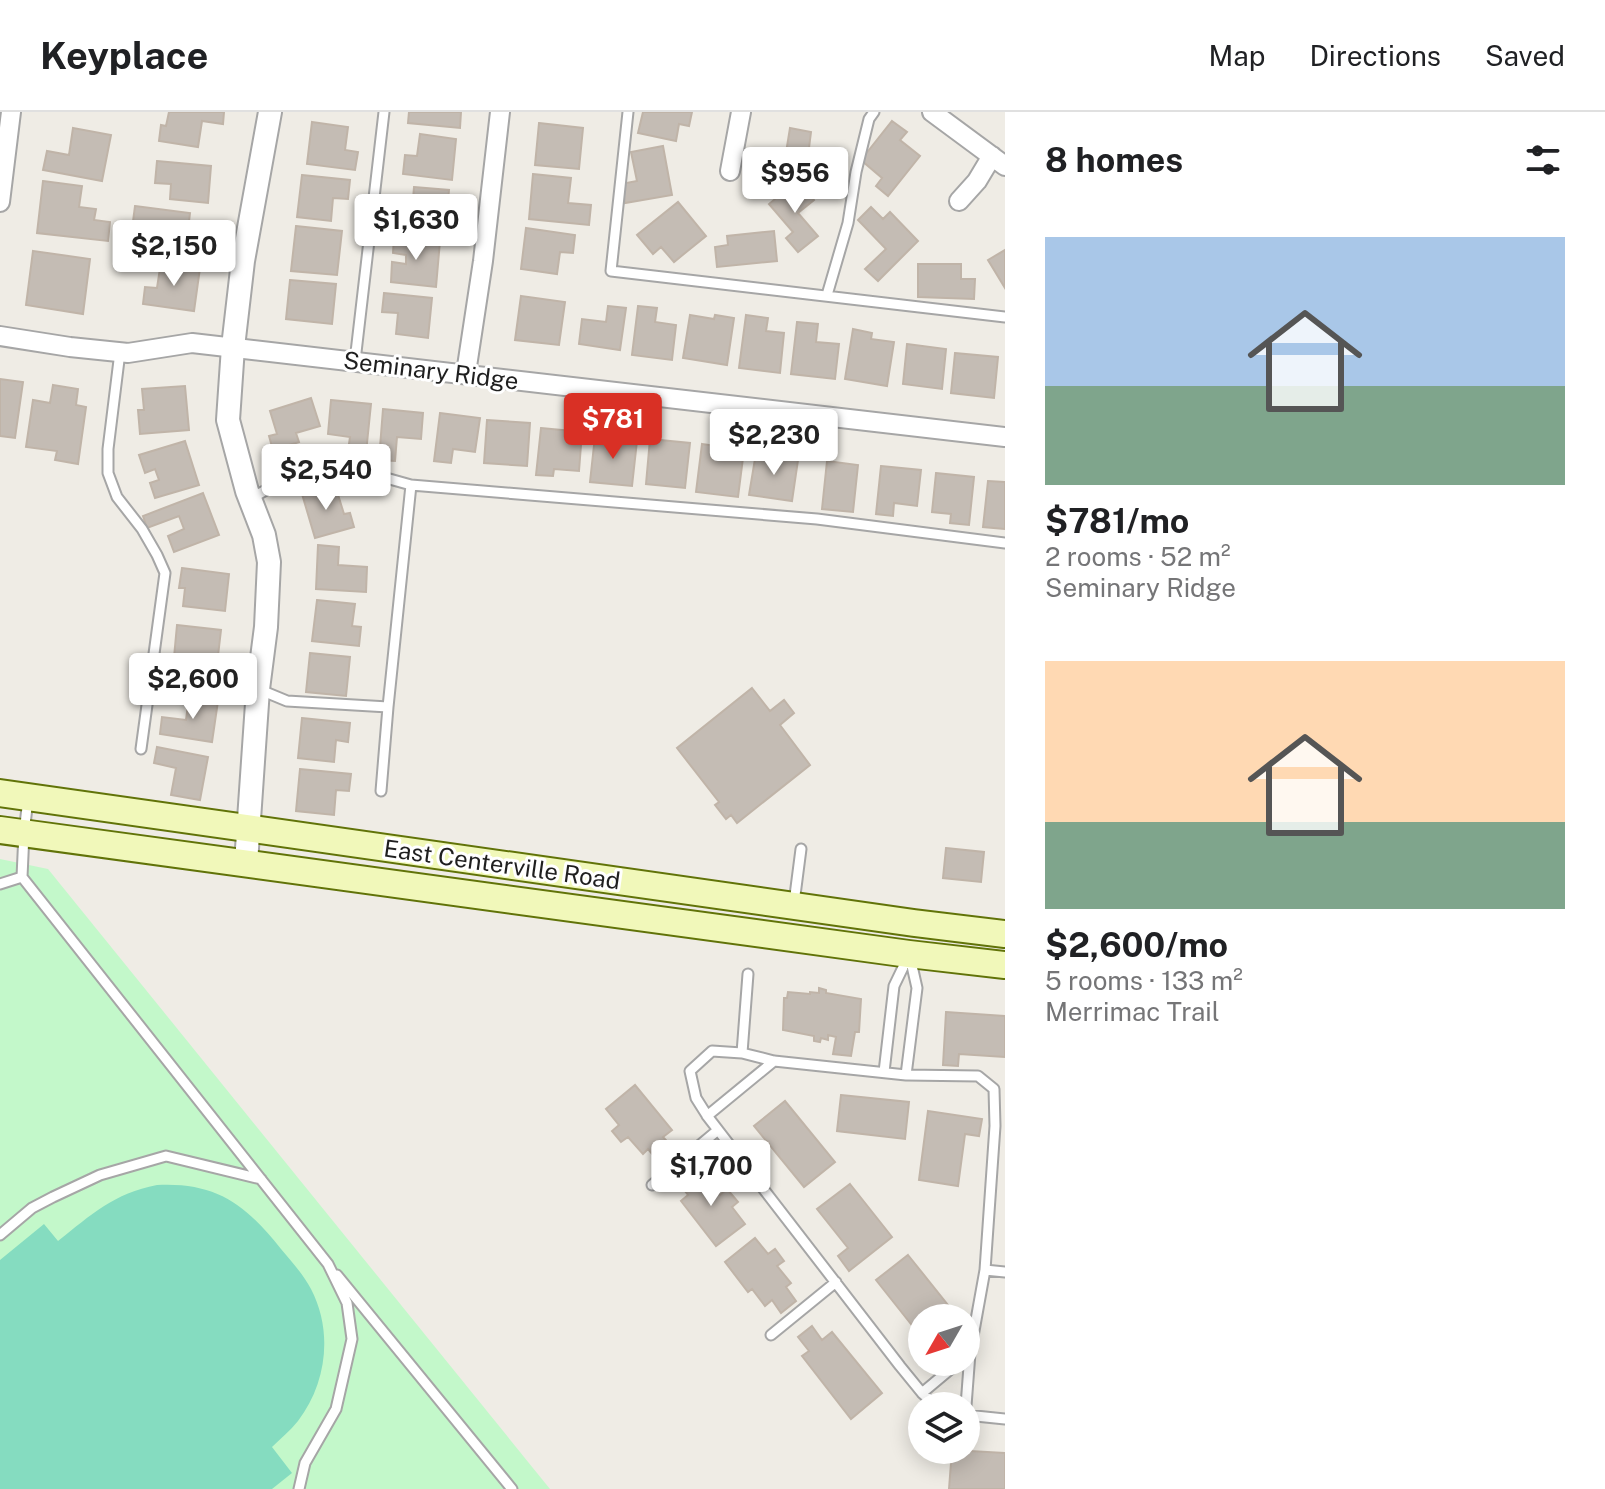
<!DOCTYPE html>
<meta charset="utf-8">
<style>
body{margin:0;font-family:"Public Sans",sans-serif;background:#f2f2f2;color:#202124;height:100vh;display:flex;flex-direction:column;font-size:30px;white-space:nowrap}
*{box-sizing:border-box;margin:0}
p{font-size:26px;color:#757577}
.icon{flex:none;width:44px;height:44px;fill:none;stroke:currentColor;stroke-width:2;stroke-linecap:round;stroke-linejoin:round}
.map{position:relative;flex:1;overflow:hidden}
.drawer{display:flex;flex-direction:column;background:#fff;width:600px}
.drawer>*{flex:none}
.needle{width:52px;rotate:231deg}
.controls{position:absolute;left:908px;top:1192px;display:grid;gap:16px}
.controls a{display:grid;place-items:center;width:72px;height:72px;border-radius:50%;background:#fff;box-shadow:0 4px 20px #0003;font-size:40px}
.price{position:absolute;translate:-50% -68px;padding:0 18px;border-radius:8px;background:#fff;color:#222;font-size:26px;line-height:52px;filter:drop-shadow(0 2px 4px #0008)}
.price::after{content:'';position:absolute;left:50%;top:48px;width:24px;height:18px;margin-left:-12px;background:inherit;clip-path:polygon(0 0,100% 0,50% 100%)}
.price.selected{background:#d93025;color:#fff}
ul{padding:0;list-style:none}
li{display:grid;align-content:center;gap:16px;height:424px;padding:0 40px}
li span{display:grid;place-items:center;height:248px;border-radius:0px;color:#555}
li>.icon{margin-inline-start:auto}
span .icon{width:144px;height:144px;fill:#fffc;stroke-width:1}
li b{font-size:34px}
h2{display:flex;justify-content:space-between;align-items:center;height:96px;padding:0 40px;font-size:34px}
header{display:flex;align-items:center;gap:48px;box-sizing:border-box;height:112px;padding:0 40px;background:#fff;border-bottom:2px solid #e0e0e0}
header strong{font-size:38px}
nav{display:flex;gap:44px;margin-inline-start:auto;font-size:28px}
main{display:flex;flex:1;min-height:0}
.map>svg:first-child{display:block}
</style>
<header>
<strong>Keyplace</strong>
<nav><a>Map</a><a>Directions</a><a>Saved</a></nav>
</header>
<main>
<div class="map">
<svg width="1005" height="1377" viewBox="0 0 1005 1377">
<rect width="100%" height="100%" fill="#efece5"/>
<path fill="#c3f8ca" d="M0 747 48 757 550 1377H0Z"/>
<path fill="#85dcc0" d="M157 1073C217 1070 246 1093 281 1137 292 1150 303 1162 311 1177 333 1219 327 1271 298 1309 290 1319 280 1327 272 1335L292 1361 272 1377H0V1148L44 1112 58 1129C91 1103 114 1081 157 1073Z"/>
<path fill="#c4bcb4" stroke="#c0b4a8" stroke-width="2" d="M169 0H224L223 12 202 9 198 35 159 29 161 13 166 14Z
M409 0H461L460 16 408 11Z
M643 0H692L689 14 679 12 676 29 638 21Z
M892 9 907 20 900 28 920 44 888 84 876 74 882 66 861 48Z
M312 10 348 15 345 38 358 40 355 58 307 52Z
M539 11 583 16 579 57 535 53Z
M73 16 111 23 102 69 43 58 47 39 69 43Z
M790 16 811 20 809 36 824 39 822 59 784 53Z
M420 22 456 27 452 68 403 62 405 43 417 44Z
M663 34 672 83 625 91 621 72 637 69 631 40Z
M157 49 211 54 208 91 170 87 171 72 155 71Z
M533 62 571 66 568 91 591 93 589 113 529 107Z
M302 63 350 68 348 87 333 86 331 109 297 105Z
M798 68 814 88 798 101 818 124 798 140 786 126 793 120 769 92Z
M43 69 82 74 79 95 96 97 94 108 110 110 108 129 37 121Z
M414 75 449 78 445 121 382 115 383 97 412 100Z
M678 90 706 124 674 150 661 135 653 142 637 123Z
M135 94 190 101 187 126 205 129 203 148 148 141 150 119 132 117Z
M871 95 883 107 890 100 918 129 878 169 865 157 886 137 858 108Z
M296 114 342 119 337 163 291 159Z
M526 116 575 123 573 141 560 140 557 162 521 157Z
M774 119 777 149 717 155 715 135 728 133 727 124Z
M394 124 440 129 436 175 391 170 392 150 406 152V143L393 141Z
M1005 138V176L988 148Z
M33 139 90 147 83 202 26 193Z
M161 150 200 156 194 199 143 192 145 175 157 176Z
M918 152H961V167H975L974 187 918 185Z
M290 168 336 172 332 212 286 207Z
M384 181 432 186 428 226 396 222 398 201 382 200Z
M521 184 565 190 559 233 515 228Z
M608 194 626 196 620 238 579 232 582 207 606 210Z
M638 194 657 196 655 210 676 213 672 248 632 243Z
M690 203 714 207 715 203 734 206 727 253 683 246Z
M746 203 768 206 766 219 784 221 780 261 739 256Z
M797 210 818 212 816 230 839 232 835 267 791 262Z
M853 217 872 221 871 227 894 230 887 274 845 267Z
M907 232 946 237 942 277 903 272Z
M955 241 998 245 994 286 951 281Z
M0 267 23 270 15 326 0 324Z
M53 273 78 277 76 293 86 295 78 352 55 348 57 339 26 335 33 288 50 291Z
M185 274 189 318 140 322 138 298H144L142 277Z
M311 286 320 314 296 321 299 330 273 338 269 324 277 322 270 299Z
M331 288 371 292 366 341 348 339 350 325 328 322Z
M383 297 423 301 421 327 397 325 395 349 379 348Z
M440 301 480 306 475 340 453 337 451 351 434 349Z
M487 308 530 311 527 354 484 351Z
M541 316 582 320 579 359 554 357 553 364 536 363Z
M595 324 637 329 632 374 590 370Z
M650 327 690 331 685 376 646 372Z
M185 329 199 373 155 386 150 371 159 368 155 357 145 361 139 343Z
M702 332 744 338 738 385 696 380Z
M756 341 798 348 792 389 749 383Z
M827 349 858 353 853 400 822 397Z
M881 354 921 358 917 394 894 391 893 404 876 402Z
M936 361 974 365 969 413 950 411 951 402 932 400Z
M988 369 1005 370V417L983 415Z
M335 373 344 402 350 401 354 415 315 426 302 382Z
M203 381 219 423 174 440 168 424 184 417 179 404 147 416 143 404Z
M318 433 339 435 338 453 367 455 366 480 316 477Z
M182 456 229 462 225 499 183 494 185 476H179Z
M317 488 355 492 352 514 361 515 359 534 312 529Z
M177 513 221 518 216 561 173 556Z
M310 541 350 545 346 584 306 580Z
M752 576 770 599 784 588 794 601 780 613 810 653 737 711 731 703 726 707 715 693 719 690 677 636Z
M189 585 218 589 212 630 160 622 162 605 186 608Z
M302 606 350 611 348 630 336 628 334 650 298 646Z
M157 635 208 645 200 688 171 683 176 656 154 651Z
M300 657 351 662 349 679 336 678 334 703 296 699Z
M946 736 984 740 981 770 943 766Z
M819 876 826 878V881L861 887 859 920H855L851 944 833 942 836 925 828 923V928L821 926 820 930 814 929V924L783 918 784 886H787L788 880 810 882V880L819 881Z
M946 900 1005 904V945L959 942 958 954 943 953Z
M635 973 672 1018 663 1025 674 1037 659 1050 648 1037 643 1042 628 1025 621 1030 612 1019 619 1013 606 997Z
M841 983 909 990 905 1027 837 1019Z
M785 989 835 1050 804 1075 754 1014Z
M928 999 982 1007 979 1024 965 1022 958 1074 919 1068Z
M692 1059 700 1069 705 1064 720 1083 727 1077 738 1090 732 1095 745 1112 716 1134 681 1089 688 1083 678 1070Z
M850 1072 892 1125 849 1159 838 1144 848 1136 817 1097Z
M755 1126 768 1142 775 1137 784 1149 777 1154 791 1171 786 1175 796 1189 781 1201 772 1188 765 1194 752 1177 748 1180 725 1150Z
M908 1143 956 1203 952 1206H922V1226L876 1168Z
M812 1214 822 1228 832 1220 882 1281 851 1307 802 1244 809 1239 798 1225Z
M952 1338 1005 1341V1377H949Z"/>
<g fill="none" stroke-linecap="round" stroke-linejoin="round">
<defs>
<path id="service" d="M628 0 611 159 1005 205
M827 183 848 111 856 60 869 7 874 0
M120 240 108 337V361L117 385 142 417 157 443 165 461 141 637
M355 249 384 0
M411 373 817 407 1005 431
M250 387 289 365 319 359 354 357 411 373 388 595 381 679
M152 560 258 577 287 589 388 595
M28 687 24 721 22 765 328 1152 347 1191 352 1227 336 1297 305 1351 299 1377
M0 772 22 765
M794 791 801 737
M742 941 748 862
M884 960 894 874 908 845
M906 963 917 876 910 845
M707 1004 774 949
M652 1073 718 1018
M0 1123 32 1096 53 1085 100 1063 166 1044 261 1067
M985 1158 1005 1160
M337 1163 512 1377
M771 1223 836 1170
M922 1281 959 1250
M937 1294 922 1281 900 1254 708 1005 696 986 690 959 712 939 742 941 774 949 906 963 978 964 994 977 995 1014 985 1158 970 1241 966 1294
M966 1303 1005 1307"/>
<path id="minor" d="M932 0 1005 54
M730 59 741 0
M959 89 977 69 992 44
M0 90 11 0
M0 224 70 235 128 241 192 231 1005 325
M466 261 483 149 500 0"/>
<path id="tertiary" d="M246 751 258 577 266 515 269 450 264 423 247 379 228 308 233 235 243 149 270 0"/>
<path id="secondary" d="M0 681 914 811 1005 822
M0 718 909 842 1005 853"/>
</defs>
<use href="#service" stroke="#a6a6a6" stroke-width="13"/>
<use href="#minor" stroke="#a6a6a6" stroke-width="22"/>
<use href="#tertiary" stroke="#a6a6a6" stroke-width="26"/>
<use href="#secondary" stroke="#617308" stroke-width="30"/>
<use href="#service" stroke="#fff" stroke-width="9"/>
<use href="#minor" stroke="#fff" stroke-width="18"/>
<use href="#tertiary" stroke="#fff" stroke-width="22"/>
<use href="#secondary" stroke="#f1f8ba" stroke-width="26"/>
</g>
<g text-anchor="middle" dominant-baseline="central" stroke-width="6" stroke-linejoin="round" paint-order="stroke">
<g font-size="24" fill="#1f1f1f" stroke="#fff">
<text transform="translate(431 258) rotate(7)">Seminary Ridge</text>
<text transform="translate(502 752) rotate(8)">East Centerville Road</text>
</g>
</g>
</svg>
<div class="controls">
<a><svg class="needle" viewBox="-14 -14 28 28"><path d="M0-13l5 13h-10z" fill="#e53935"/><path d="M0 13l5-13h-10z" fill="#757577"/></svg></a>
<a><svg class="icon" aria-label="layers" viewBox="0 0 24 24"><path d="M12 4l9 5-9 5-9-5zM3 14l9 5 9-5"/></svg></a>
</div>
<b class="price" style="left:795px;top:103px">$956</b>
<b class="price" style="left:416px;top:150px">$1,630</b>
<b class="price" style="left:174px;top:176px">$2,150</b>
<b class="price selected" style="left:613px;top:349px">$781</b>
<b class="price" style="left:774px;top:365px">$2,230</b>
<b class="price" style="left:326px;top:400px">$2,540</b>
<b class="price" style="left:193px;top:609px">$2,600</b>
<b class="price" style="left:711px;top:1096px">$1,700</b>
</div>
<section class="drawer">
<h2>8 homes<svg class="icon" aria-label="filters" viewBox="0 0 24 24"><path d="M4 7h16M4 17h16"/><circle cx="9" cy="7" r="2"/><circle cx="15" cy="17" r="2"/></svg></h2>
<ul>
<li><span style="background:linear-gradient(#a9c7e8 60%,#7fa58c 0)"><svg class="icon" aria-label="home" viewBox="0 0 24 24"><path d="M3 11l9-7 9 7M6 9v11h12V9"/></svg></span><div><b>$781/mo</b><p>2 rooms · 52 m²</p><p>Seminary Ridge</p></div></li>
<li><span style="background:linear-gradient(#ffd9b3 65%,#7fa58c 0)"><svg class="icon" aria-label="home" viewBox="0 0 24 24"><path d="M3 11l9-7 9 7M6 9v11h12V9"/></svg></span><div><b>$2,600/mo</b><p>5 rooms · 133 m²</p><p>Merrimac Trail</p></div></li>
</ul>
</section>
</main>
